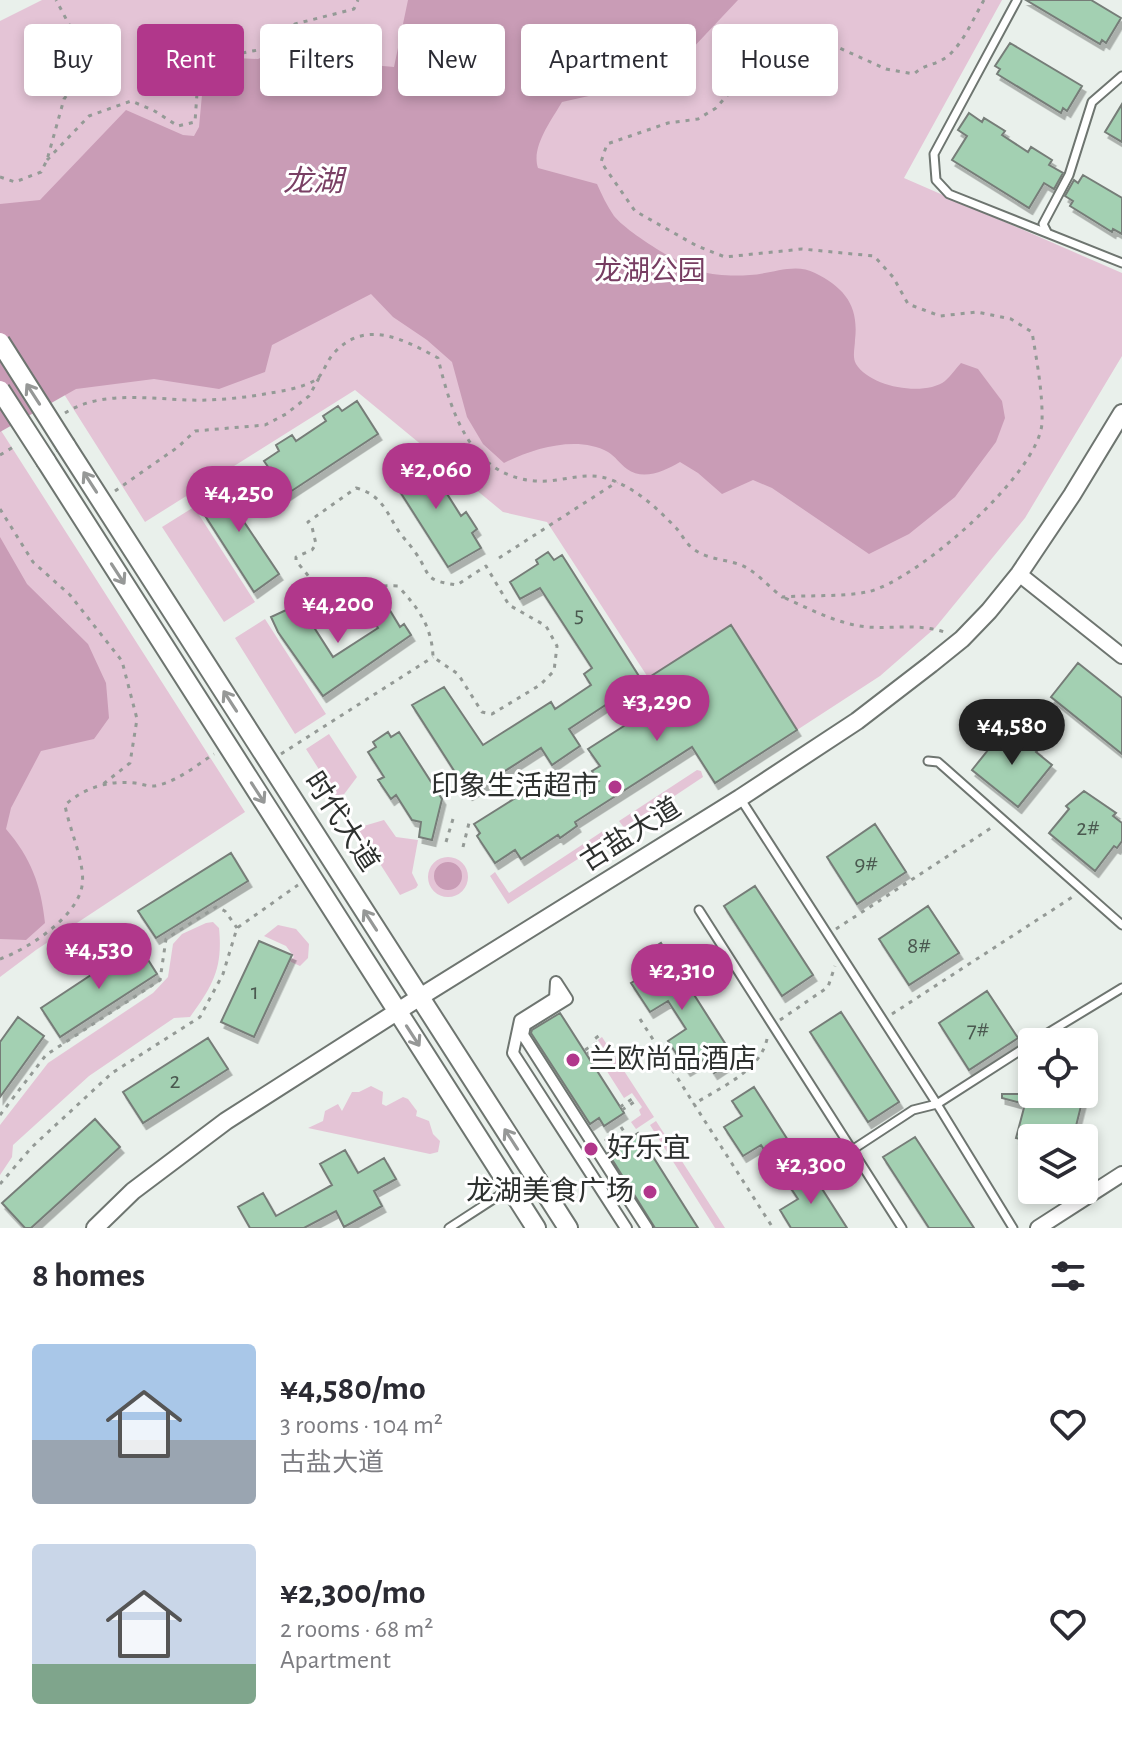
<!DOCTYPE html>
<meta charset="utf-8">
<style>
body{margin:0;font-family:"Alegreya Sans","Noto Sans SC",sans-serif;background:#f2f2f3;color:#2b2b33;height:100vh;display:flex;flex-direction:column;font-size:30px;white-space:nowrap}
*{box-sizing:border-box;margin:0}
p{font-size:26px;color:#7c7c81}
.icon{flex:none;width:44px;height:44px;fill:none;stroke:currentColor;stroke-width:2;stroke-linecap:round;stroke-linejoin:round}
.map{position:relative;height:1228px;overflow:hidden}
.sheet{display:flex;flex-direction:column;background:#fff;flex:1}
.sheet>*{flex:none}
.top-card{position:absolute;left:24px;top:24px;width:1074px;height:72px;display:flex;gap:16px}
.fabs{position:absolute;left:1018px;top:1028px;display:grid;gap:16px}
.fabs a{display:grid;place-items:center;width:80px;height:80px;border-radius:8px;background:#fff;box-shadow:0 4px 12px #0003;font-size:40px}
.price{position:absolute;translate:-50% -68px;padding:0 18px;border-radius:28px;background:#b1378b;color:#fff;font-size:26px;line-height:52px;filter:drop-shadow(0 2px 4px #0008)}
.price::after{content:'';position:absolute;left:50%;top:48px;width:24px;height:18px;margin-left:-12px;background:inherit;clip-path:polygon(0 0,100% 0,50% 100%)}
.price.on{background:#222;color:#fff}
ul{padding:0;list-style:none}
li{display:flex;align-items:center;gap:24px;height:200px;padding:0 32px}
li span{display:grid;place-items:center;flex:none;width:224px;height:160px;border-radius:8px;color:#555}
li>.icon{margin-inline-start:auto}
span .icon{width:96px;height:96px;fill:#fffc;stroke-width:1}
li b{font-size:34px}
h2{display:flex;justify-content:space-between;align-items:center;height:96px;padding:0 32px;font-size:34px}
.tag{padding:0 28px;border-radius:8px;background:#fff;box-shadow:0 4px 12px #0003;font-size:28px;line-height:72px}
.tag.on{background:#b1378b;color:#fff}
.map>svg:first-child{display:block}
</style>
<div class="map">
<svg width="1122" height="1228" viewBox="0 0 1122 1228">
<defs>
<filter id="shadow"><feDropShadow dx="3.5" dy="6" stdDeviation="0" flood-color="#0004"/></filter>
</defs>
<rect width="100%" height="100%" fill="#e9f0eb"/>
<path fill="#e4c4d6" d="M42 0H1002L904 178 1122 273V356L1025 518 935 628 880 676 797 730 731 626 649 679 547 522 503 512 355 390 145 522 0 293V21Z
M0 429 245 812 36 950 0 977Z
M194 507 255 602 224 622 162 527Z
M265 619 326 714 295 734 235 638Z
M329 734 357 777 339 801 306 749Z
M697 770 701 771 703 777 625 829 619 821Z
M384 820 396 837 418 840 412 873 418 885 416 888 400 895 357 828Z
M603 831 609 839 508 904 490 876 495 872 509 893Z
M428 877a20 20 0 1 1 40 0a20 20 0 1 1-40 0Z
M213 922 219 928C223 968 213 985 190 1017L174 1018 89 1076 13 1145 12 1157 0 1175V1125L48 1063 153 993 168 977 173 944 182 934 206 923Z
M278 925 296 929 309 944 308 958 300 966 289 961 294 957 286 946 264 936Z
M602 1037 654 1117 636 1129 631 1122 641 1115 639 1110 642 1107 632 1093 624 1098 596 1054 604 1049 598 1040Z
M371 1086 383 1092 382 1104 386 1106 403 1097 408 1099 417 1111 416 1116 429 1121 433 1134 440 1141 438 1152 430 1154 308 1128 323 1121 325 1111 338 1104 342 1111 352 1092H359Z
M656 1121 725 1228H715L650 1125Z"/>
<path fill="#c99cb6" d="M408 0H738L689 52 647 83 562 102C551 121 531 147 538 168L597 184C602 195 607 206 614 216 628 233 680 265 701 271 714 276 736 276 750 275 771 274 795 262 815 273 845 288 859 306 855 340 855 347 852 357 856 364 870 387 924 397 945 381 951 376 956 368 961 363L978 369 1002 401 1005 418 996 442 955 497 909 534 869 554 772 488 753 480 722 494 698 473 680 462C665 471 643 481 627 469 620 464 615 456 608 452 578 435 533 448 504 463L483 444 467 417 452 362 427 340 393 317 371 294 272 345 265 372 219 389 154 379 76 389 0 432V204L40 200 126 110 183 135 194 136 199 127 202 95 218 68 236 58 258 59 269 54 284 39 304 28 361 64 394 67Z
M0 537 27 584 88 644 106 683 109 718 94 739 41 751 11 808 6 829C31 858 41 885 45 923L26 940 0 939Z
M434 876a14 14 0 1 1 28 0a14 14 0 1 1-28 0Z"/>
<path fill="#a3d0b2" stroke="#767d78" stroke-width="2" filter="url(#shadow)" d="M1026 0H1091L1121 18 1106 43 1102 40 1100 44Z
M1010 43 1082 86 1067 111 1063 108 1061 113 997 74 1000 69 995 66Z
M1122 104V142L1105 132Z
M969 113 982 122 984 118 1005 131 1002 135 1028 152 1031 147 1052 160 1049 165 1063 173 1054 189 1044 183 1029 208 952 160 967 136 958 130Z
M1083 175 1122 198V234L1113 229 1112 232 1070 206 1073 201 1065 196 1074 180 1078 183Z
M357 401 378 434 287 494 264 461 279 451 276 445 292 435 296 441 326 421 323 416 338 406 342 411Z
M420 455 430 470 436 466 447 483 442 486 461 516 466 512 477 529 472 533 481 548 448 567 390 476Z
M242 477 254 498 236 510 279 574 254 592 204 514 207 512 201 503Z
M548 552 554 560 562 555 642 681 569 729 580 746 552 765 541 748 469 794 412 705 444 687 483 745 551 702 555 709 591 685 584 674 592 668 540 588 520 599 510 582 538 564 536 560Z
M386 592V604L400 627 404 624 411 635 323 696 278 632 271 617 299 604 333 657 378 628 364 606Z
M731 625 797 730 715 783 692 747 575 822 577 826 560 838 558 835 521 859 515 850 495 863 477 836 480 833 474 824 552 775 562 791 570 787 575 794 599 781 592 771 600 766 588 749 663 701 648 678Z
M1078 663 1122 698V754L1051 697Z
M1006 728 1038 750 1036 752 1052 765 1018 807 972 770 992 745 989 743 997 733 1000 735Z
M388 732 391 737 399 732 442 799 432 840 419 837 421 822 412 820 396 795 391 799 378 780 384 777 368 752 376 747 373 742Z
M1084 791 1116 813 1113 816 1122 823V841L1117 848 1114 846 1095 871 1049 833 1069 809 1066 806Z
M875 824 906 872 857 904 827 857Z
M231 853 248 881 156 938 138 911Z
M755 886 813 975 782 996 724 906Z
M928 906 959 953 909 985 879 939Z
M259 941 292 955 254 1037 221 1022Z
M661 943 735 1059 714 1073 705 1059 687 1070 668 1041 686 1029 668 1001 650 1012 631 983 649 972 639 957Z
M138 944 157 974 60 1037 41 1008Z
M987 991 1018 1038 969 1070 939 1023Z
M841 1012 899 1102 868 1122 810 1032Z
M560 1013 624 1113 604 1126 599 1118 590 1124 531 1033 532 1030Z
M18 1017 44 1036 0 1097V1042Z
M208 1038 228 1069 143 1123 123 1092Z
M754 1087 791 1145 770 1159 761 1145 743 1156 724 1127 742 1116 732 1101Z
M1002 1094H1084L1073 1138H1032V1142L1016 1138 1025 1104 1002 1098Z
M95 1119 120 1147 31 1228H25L2 1203Z
M638 1133 698 1228H655L608 1153Z
M915 1137 974 1228H929L883 1157Z
M345 1150 358 1173 384 1158 396 1179 374 1191 382 1206 344 1227 336 1211 304 1228H250L238 1207 263 1193 276 1216 303 1201 332 1185 320 1164Z
M810 1170 847 1228H791L780 1210 798 1199 788 1184Z"/>
<g fill="none" stroke-linecap="round" stroke-linejoin="round">
<defs>
<path id="service" d="M1017 0 934 154 936 180 949 194 1122 263
M1047 232 1043 224 1069 175 1092 102 1122 76
M928 761 938 762 1122 925
M740 798 937 1104 1032 1043
M699 910 902 1228
M1033 1042 1122 988
M852 1150 913 1110 937 1104 1013 1228
M449 1228 509 1189"/>
<path id="pedestrian" d="M626 1228 513 1053 520 1020 555 998 556 982 567 999 525 1025 523 1035 647 1228"/>
<path id="minor" d="M1019 574 1122 656
M1038 1228 1122 1174"/>
<path id="tertiary" d="M95 1228 133 1191 226 1121 420 997 740 798 857 721 931 664 962 639 989 611 1019 574 1072 495 1122 413"/>
<path id="secondary" d="M66 446 568 1228
M46 461 536 1228"/>
</defs>
<use href="#service" stroke="#6e7570" stroke-width="11"/>
<use href="#pedestrian" stroke="#6e7570" stroke-width="14"/>
<use href="#minor" stroke="#6e7570" stroke-width="18"/>
<use href="#tertiary" stroke="#6e7570" stroke-width="20"/>
<use href="#secondary" stroke="#6e7570" stroke-width="22"/>
<path stroke="#949a96" stroke-width="3" stroke-dasharray="4 6" stroke-linecap="butt" d="M47 160 89 116 131 101 153 110 178 126 195 122 197 93 209 70 226 56 258 50 295 24 354 9 358 0
M0 177 15 182 41 172 47 160 64 99 83 74 71 28 56 0
M65 413C106 387 163 402 209 400 229 399 250 397 270 393 284 391 305 387 317 379 323 374 327 361 333 354 365 318 403 339 438 358 452 417 474 485 549 481 569 479 589 472 609 479 636 488 658 509 677 529 682 535 686 543 692 548 706 559 723 559 738 564 753 568 769 587 782 597 809 595 840 597 867 592 915 582 1039 474 1042 423 1043 394 1037 362 1032 332L1011 319 977 312 940 316 908 304 893 277 874 256 802 249 725 257 697 246 635 211 601 162 607 144 668 123 698 119 716 108 762 56 791 36H806L824 41 886 69 914 74C926 63 935 66 948 56 964 42 973 19 984 0
M0 455 15 446
M356 488C379 494 385 508 396 527 401 536 409 543 415 552 432 576 422 580 457 585L486 566 509 605 546 626 557 646 554 671 540 685 492 714 482 712 458 674 433 657C432 626 418 608 398 586 377 585 365 587 347 598L352 603 350 614C316 628 320 599 309 577 305 571 300 566 296 561V557L312 550 316 544 312 527 308 522Z
M115 491 178 447 195 431 265 425 286 414 309 396 319 378
M0 509 33 562 70 595 122 661 137 719 130 763 102 785
M499 558 617 482
M785 598C812 610 838 624 867 627 894 629 921 623 947 633
M281 754 433 657
M446 842 453 819
M463 847 469 823
M836 929 994 826
M0 959C28 949 77 917 82 886 86 864 69 829 65 805 84 788 108 780 135 783 143 784 151 788 159 785 179 780 197 765 214 754
M892 1014 1074 896
M640 1019 694 1104
M780 1020 828 987 835 966
M767 1039C760 1071 721 1087 694 1104L773 1228
M585 1050 596 1043 593 1040 600 1035
M587 1054 598 1046 596 1043
M620 1107 632 1099
M622 1110 634 1102
M0 1115 46 1055 160 980 166 939 216 907 225 911 237 928
M621 1127 629 1139
M605 1141 619 1131
M0 1184 32 1147 112 1073 200 1017 223 974 237 928 298 885"/>
<use href="#service" stroke="#fff" stroke-width="7"/>
<use href="#pedestrian" stroke="#fff" stroke-width="10"/>
<use href="#minor" stroke="#fff" stroke-width="14"/>
<use href="#tertiary" stroke="#fff" stroke-width="16"/>
<use href="#secondary" stroke="#fff" stroke-width="18"/>
<defs>
<path id="secondary-bridge" d="M0 342 66 446
M0 390 46 461"/>
</defs>
<use href="#secondary-bridge" stroke="#6e7570" stroke-width="22" stroke-linecap="butt"/>
<use href="#secondary-bridge" stroke="#fff" stroke-width="18"/>
</g>
<defs><path id="oneway-shaft" d="M-6 0H5M1.5-3L5.5 0L1.5 3" fill="none" stroke-width="1.6" stroke-linecap="round" stroke-linejoin="round" transform="scale(2)"/></defs>
<g stroke="#969897">
<use href="#oneway-shaft" transform="translate(33 394) rotate(-123)"/>
<use href="#oneway-shaft" transform="translate(90 482) rotate(-123)"/>
<use href="#oneway-shaft" transform="translate(118 574) rotate(57)"/>
<use href="#oneway-shaft" transform="translate(230 701) rotate(-123)"/>
<use href="#oneway-shaft" transform="translate(258 793) rotate(57)"/>
<use href="#oneway-shaft" transform="translate(370 920) rotate(-123)"/>
<use href="#oneway-shaft" transform="translate(413 1036) rotate(57)"/>
<use href="#oneway-shaft" transform="translate(511 1139) rotate(-123)"/>
</g>
<g fill="#b1378b" stroke="#fff" stroke-width="3">
<circle cx="615" cy="787" r="8"/>
<circle cx="573" cy="1060" r="8"/>
<circle cx="591" cy="1149" r="8"/>
<circle cx="650" cy="1192" r="8"/>
</g>
<g text-anchor="middle" dominant-baseline="central" stroke-width="6" stroke-linejoin="round" paint-order="stroke">
<g font-size="24" fill="#4b5950">
<text x="579" y="615">5</text>
<text x="1088" y="828">2#</text>
<text x="866" y="864">9#</text>
<text x="919" y="946">8#</text>
<text x="255" y="992">1</text>
<text x="978" y="1030">7#</text>
<text x="175" y="1081">2</text>
</g>
<g font-size="28" fill="#773d62" stroke="#fff">
<text x="650" y="272">龙湖公园</text>
</g>
<g font-size="28" fill="#2e312f" stroke="#fff" text-anchor="end">
<text x="599" y="787">印象生活超市</text>
<text x="589" y="1060" text-anchor="start">兰欧尚品酒店</text>
<text x="607" y="1149" text-anchor="start">好乐宜</text>
<text x="634" y="1192">龙湖美食广场</text>
</g>
<g font-size="28" fill="#2e312f" stroke="#fff">
<text transform="translate(341 822) rotate(57)">时代大道</text>
<text transform="translate(631 835) rotate(-32)">古盐大道</text>
</g>
<g font-size="30" font-style="italic" fill="#7a4065" stroke="#fff">
<text x="313" y="182">龙湖</text>
</g>
</g>
</svg>
<div class="fabs">
<a><svg class="icon" aria-label="locate" viewBox="0 0 24 24"><circle cx="12" cy="12" r="6"/><path d="M12 2v4M12 18v4M2 12h4M18 12h4"/></svg></a>
<a><svg class="icon" aria-label="layers" viewBox="0 0 24 24"><path d="M12 4l9 5-9 5-9-5zM3 14l9 5 9-5"/></svg></a>
</div>
<b class="price" style="left:436px;top:511px">¥2,060</b>
<b class="price" style="left:239px;top:534px">¥4,250</b>
<b class="price" style="left:338px;top:645px">¥4,200</b>
<b class="price" style="left:657px;top:743px">¥3,290</b>
<b class="price on" style="left:1012px;top:767px">¥4,580</b>
<b class="price" style="left:99px;top:991px">¥4,530</b>
<b class="price" style="left:682px;top:1012px">¥2,310</b>
<b class="price" style="left:811px;top:1206px">¥2,300</b>
<div class="top-card">
<a class="tag">Buy</a>
<a class="tag on">Rent</a>
<a class="tag">Filters</a>
<a class="tag">New</a>
<a class="tag">Apartment</a>
<a class="tag">House</a>
</div>
</div>
<section class="sheet">
<h2>8 homes<svg class="icon" aria-label="filters" viewBox="0 0 24 24"><path d="M4 7h16M4 17h16"/><circle cx="9" cy="7" r="2"/><circle cx="15" cy="17" r="2"/></svg></h2>
<ul>
<li><span style="background:linear-gradient(#a9c7e8 60%,#9aa5b1 0)"><svg class="icon" aria-label="home" viewBox="0 0 24 24"><path d="M3 11l9-7 9 7M6 9v11h12V9"/></svg></span><div><b>¥4,580/mo</b><p>3 rooms · 104 m²</p><p>古盐大道</p></div><svg class="icon" aria-label="heart" viewBox="0 0 24 24"><path d="M12 20l-8-8c-3-5 5-10 8-4 3-6 11-1 8 4z"/></svg></li>
<li><span style="background:linear-gradient(#c9d6e8 75%,#7fa58c 0)"><svg class="icon" aria-label="home" viewBox="0 0 24 24"><path d="M3 11l9-7 9 7M6 9v11h12V9"/></svg></span><div><b>¥2,300/mo</b><p>2 rooms · 68 m²</p><p>Apartment</p></div><svg class="icon" aria-label="heart" viewBox="0 0 24 24"><path d="M12 20l-8-8c-3-5 5-10 8-4 3-6 11-1 8 4z"/></svg></li>
</ul>
</section>
